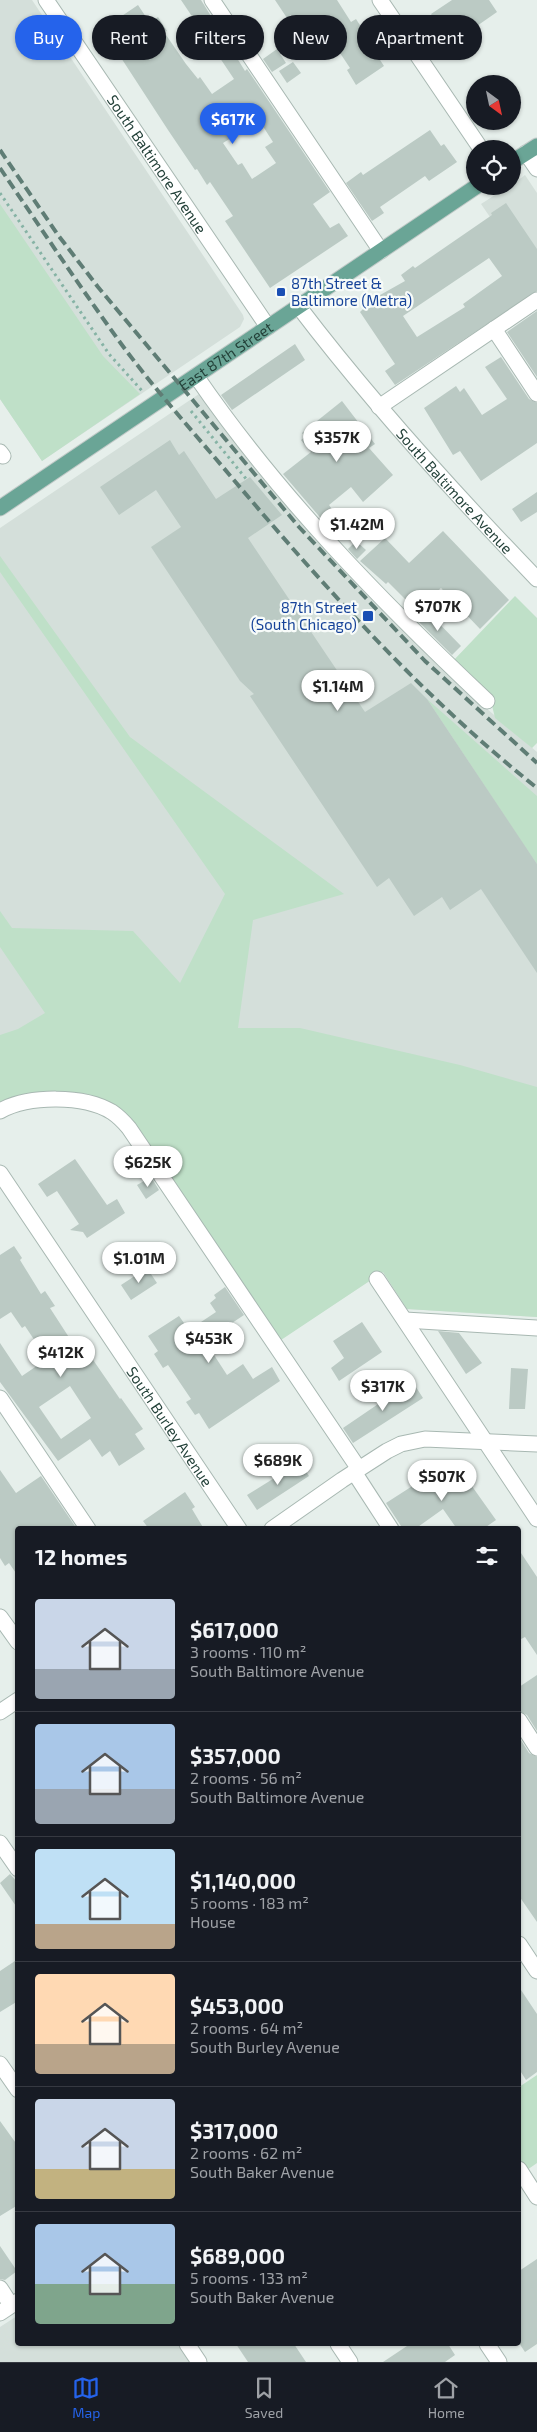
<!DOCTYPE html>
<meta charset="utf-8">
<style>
body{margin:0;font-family:"Exo 2",sans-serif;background:#242831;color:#f1f3f6;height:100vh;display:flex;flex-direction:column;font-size:19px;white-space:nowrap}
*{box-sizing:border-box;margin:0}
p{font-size:16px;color:#9ea1a6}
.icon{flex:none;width:28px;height:28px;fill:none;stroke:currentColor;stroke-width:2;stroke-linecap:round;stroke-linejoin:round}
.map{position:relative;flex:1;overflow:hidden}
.sheet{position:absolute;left:15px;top:1526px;width:506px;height:820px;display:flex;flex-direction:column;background:#171b24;border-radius:5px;box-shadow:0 1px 4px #0004}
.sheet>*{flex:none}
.guide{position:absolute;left:15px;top:15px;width:508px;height:45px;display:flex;gap:10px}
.needle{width:32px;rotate:147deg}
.tools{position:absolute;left:466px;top:75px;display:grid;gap:10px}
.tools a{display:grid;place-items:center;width:55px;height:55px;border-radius:50%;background:#171b24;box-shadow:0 1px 4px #0004;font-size:25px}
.price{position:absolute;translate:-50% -42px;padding:0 11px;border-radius:18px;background:#fff;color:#222;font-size:16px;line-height:32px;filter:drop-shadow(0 1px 2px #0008)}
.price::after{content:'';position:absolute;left:50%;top:30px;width:15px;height:11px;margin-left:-8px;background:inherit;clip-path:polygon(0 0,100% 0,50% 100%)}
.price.on{background:#2563eb;color:#fff}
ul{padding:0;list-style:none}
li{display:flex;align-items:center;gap:15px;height:125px;padding:0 20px}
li+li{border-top:1px solid #363941}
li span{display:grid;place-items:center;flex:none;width:140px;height:100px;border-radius:5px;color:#555}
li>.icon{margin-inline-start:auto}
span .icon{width:60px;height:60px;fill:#fffc;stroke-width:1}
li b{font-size:21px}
h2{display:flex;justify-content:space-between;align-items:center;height:60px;padding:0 20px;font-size:21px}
.pill{padding:0 18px;border-radius:22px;background:#171b24;box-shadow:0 1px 4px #0004;font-size:18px;line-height:45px}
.pill.on{background:#2563eb;color:#fff}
.tabs{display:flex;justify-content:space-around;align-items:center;height:70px;border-top:1px solid #363941;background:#171b24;font-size:14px;color:#9ea1a6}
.tabs a{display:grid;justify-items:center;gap:2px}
.tabs .on{color:#2563eb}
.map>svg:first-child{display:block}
</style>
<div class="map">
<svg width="537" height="2362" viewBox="0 0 537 2362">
<rect width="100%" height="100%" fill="#e6efeb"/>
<path fill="#d4dfda" d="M0 0H32L243 315 244 319 240 327 42 461 0 399Z
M525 175 537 193V285L481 204 509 186H512L513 184Z
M199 394 229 430 463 688 537 752V1317L407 1309 383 1272 274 1344 129 1128 75 1099 0 1111V528Z
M17 2316 18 2344H178L190 2362H0V2327Z"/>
<path fill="#bfe0c8" d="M0 204 103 356 140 394 42 461 0 399Z
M0 556 130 737 344 894 253 920 238 1028H300L460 1065 537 1087V1317L407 1309 383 1272 281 1340 128 1117 110 1104 84 1093 34 1096 0 1107V1035L18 1029 45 1013 0 947V911L12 928 133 931 180 983 225 894 0 572Z
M515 596 537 618V743L532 748 495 718 490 697 452 662Z
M427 699 537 796V864L524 845Z
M537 2075V2163L527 2170 519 2158V2087Z"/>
<path fill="#bbcac4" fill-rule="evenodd" d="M181 0H201L245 71 247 69 330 192 313 204 330 228 339 223 348 236 270 288 225 221 233 216 210 182 207 185 197 169 195 170 168 130 114 47 119 44 107 26 138 5 150 23 158 17 167 31 164 32 186 64 198 79 200 77 212 94 234 79ZM252 109 273 142 265 147 276 163 252 179 242 163 238 165 223 143 231 138 224 128Z
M275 0H337L351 22 356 19 365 33 363 34 384 66 356 85 347 70 350 68 328 35 311 46 291 15 287 18Z
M452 0H489L497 12 451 44 431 14Z
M277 49 286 63 272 72 263 59Z
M293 62 301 73 287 83 279 71Z
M430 130 441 146 444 144 457 162 429 181 425 176 380 207 384 213 372 221 346 183 361 172 363 175Z
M506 203 537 249V291L395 385 385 371 395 364 360 312 373 299 405 281 401 275 413 266 415 268 492 215 491 213ZM489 258 502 276 463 304 465 307 417 337 403 316Z
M537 311V377L507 332Z
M295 344 305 360 232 410 221 395Z
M501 357 529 399 537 403V443L481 481 460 451 453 455 424 408 456 386 460 392 464 388 482 415 507 399 485 367Z
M342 401 375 444 369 448 393 475 363 502 351 487 329 505 340 520 330 529 283 474 311 452 301 440 305 437 302 433Z
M170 440 179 455 184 451 216 499 250 477 282 515 248 538 365 712 411 683 427 699 537 864V973L481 889 450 910 442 897 414 916 389 878 377 887 250 696 254 694 240 681 151 547 181 527 156 490 119 515 100 487Z
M537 492V512L521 522 512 509Z
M443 531 509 600 480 629 441 588 417 611 388 582 386 584 360 561 385 538 409 563Z
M356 541 366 550 357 559 348 549Z
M425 609 461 646 452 655 415 618Z
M75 1159 107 1205 117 1199 125 1213 87 1238 83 1232 70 1230 79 1224 57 1191 47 1197 38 1184Z
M151 1177 159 1190 146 1199 137 1185Z
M14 1246 22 1258 20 1260 41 1294 45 1291 55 1306 50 1308 72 1342 75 1340 86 1356 89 1354 120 1399 121 1398 143 1429 135 1434 145 1449 119 1466 110 1451 102 1457 90 1439 58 1461 0 1382V1343L22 1376 47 1359 25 1326 22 1328 11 1312 0 1319V1255ZM70 1386 91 1418 61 1439 39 1407Z
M147 1268 157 1283 131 1300 121 1285Z
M225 1287 244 1315 205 1341 227 1375 243 1364 253 1379 272 1367 280 1381 209 1429 199 1413 195 1415 186 1402 191 1399 168 1365 163 1368 154 1354 158 1351 148 1336 179 1316 189 1330 216 1312 210 1303 216 1298 214 1295Z
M362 1322 382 1352 339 1381 331 1368 344 1358 333 1341Z
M438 1331 459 1333 482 1363 466 1374Z
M511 1368 528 1369 525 1409H509Z
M412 1381 423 1398 353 1443 343 1428Z
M300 1462 309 1476 257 1510 247 1495Z
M442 1467 452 1468 459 1478 464 1475 496 1520 483 1529H457L443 1509 415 1529H403L386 1503Z
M0 1470 16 1493 41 1476 77 1529H18V1576L9 1563 5 1566 0 1558Z
M185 1492 195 1507 192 1509 204 1529H149L143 1521Z
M519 1550 537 1577V1655L525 1637 519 1640Z
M537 1675V1731L527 1715 519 1711V1687Z
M519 1737 529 1753 537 1757V1922L519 1896Z
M10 1874 18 1883V1909L0 1883Z
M18 1959V2001L0 2012V1971Z
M519 1987 537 2014V2072L526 2080 519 2069Z
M0 2121 18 2146V2205L0 2216Z
M0 2246 17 2271 5 2280 0 2279Z
M537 2259V2344L525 2352 519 2343V2271Z
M236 2344H294L306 2362H248Z
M410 2344H448L455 2355 445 2362H383Z"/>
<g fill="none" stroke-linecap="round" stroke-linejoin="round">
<defs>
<g id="minor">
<path id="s1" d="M46 0 268 327"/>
<path d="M212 0 381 251"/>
<path d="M380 0 481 149"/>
<path d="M526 153 537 169"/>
<path id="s2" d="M299 307C372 403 453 492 537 579"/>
<path d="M494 329 537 394"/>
<path d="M196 376C279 497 381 601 487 701"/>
<path d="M379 407 537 300"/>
<path d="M0 452 3 456"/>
<path d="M0 1111C29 1095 84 1095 112 1112 118 1116 124 1122 129 1128L359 1469"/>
<path id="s3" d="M0 1173 239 1529"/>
<path d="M377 1279 537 1519"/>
<path d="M405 1320 537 1328"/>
<path d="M0 1398 88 1529"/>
<path d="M354 1472 391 1529"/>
<path d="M272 1529 342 1480 387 1451 401 1444 425 1439 537 1444"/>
<path d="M0 1617 18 1642"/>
<path d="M0 1712 18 1700"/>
<path d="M519 1720 537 1748"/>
<path d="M0 1843 18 1869"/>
<path d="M519 1944 537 1971"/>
<path d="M0 2064 18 2090"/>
<path d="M519 2169 537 2197"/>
<path d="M0 2288 11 2305"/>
<path d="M0 2313 18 2301"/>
<path d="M187 2344 199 2362"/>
<path d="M338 2344 350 2362"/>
<path d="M487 2344 499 2362"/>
</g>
<g id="major">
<path d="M512 162 537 146"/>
<path id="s4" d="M0 508 477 186"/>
</g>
</defs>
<use href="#minor" stroke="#a8b8b2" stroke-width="17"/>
<use href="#major" stroke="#c2cac8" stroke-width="17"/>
<path stroke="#86b3a5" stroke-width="3" stroke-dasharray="2.5 4" stroke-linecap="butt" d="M0 193 109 354 144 393
M191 411 247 480"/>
<use href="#minor" stroke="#fff" stroke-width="15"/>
<use href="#major" stroke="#6aa596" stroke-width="15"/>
<path stroke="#5f7d75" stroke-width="4" stroke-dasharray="10 5" stroke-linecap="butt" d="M0 150 58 235 98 287 299 527 425 661 537 763
M0 168C40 227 80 287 122 345 156 391 196 435 233 479 326 589 424 698 537 788"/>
</g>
<g fill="#1a4fb4" stroke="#f7fbf9" stroke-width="2">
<rect x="276" y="287" width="10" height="10" rx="2.5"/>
<rect x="362" y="610" width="12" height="12" rx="2.5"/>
</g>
<g text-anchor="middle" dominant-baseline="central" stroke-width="4.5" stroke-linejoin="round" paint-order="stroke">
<g font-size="15" fill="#24423a" stroke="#f7fbf9">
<text stroke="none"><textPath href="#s1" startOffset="198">South Baltimore Avenue</textPath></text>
<text stroke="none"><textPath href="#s4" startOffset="272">East 87th Street</textPath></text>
<text stroke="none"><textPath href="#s2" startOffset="241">South Baltimore Avenue</textPath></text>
<text stroke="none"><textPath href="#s3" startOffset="305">South Burley Avenue</textPath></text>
</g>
<g font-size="15" fill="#164399" stroke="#f7fbf9" text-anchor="start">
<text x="291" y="283">87th Street &amp;<tspan x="291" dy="17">Baltimore (Metra)</tspan></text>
<text x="357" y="607" text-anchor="end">87th Street<tspan x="357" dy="17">(South Chicago)</tspan></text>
</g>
</g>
</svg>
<div class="tools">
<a><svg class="needle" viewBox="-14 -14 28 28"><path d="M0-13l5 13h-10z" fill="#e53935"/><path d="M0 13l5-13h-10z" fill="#9ea1a6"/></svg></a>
<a><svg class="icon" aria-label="locate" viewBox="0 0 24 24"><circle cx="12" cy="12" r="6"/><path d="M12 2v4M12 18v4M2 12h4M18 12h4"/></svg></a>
</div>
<b class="price on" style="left:233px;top:145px">$617K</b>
<b class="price" style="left:337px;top:463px">$357K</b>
<b class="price" style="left:357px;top:550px">$1.42M</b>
<b class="price" style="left:438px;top:632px">$707K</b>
<b class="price" style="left:338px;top:712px">$1.14M</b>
<b class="price" style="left:148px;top:1188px">$625K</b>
<b class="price" style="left:139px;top:1284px">$1.01M</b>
<b class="price" style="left:209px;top:1364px">$453K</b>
<b class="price" style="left:61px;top:1378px">$412K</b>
<b class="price" style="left:383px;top:1412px">$317K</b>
<b class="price" style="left:278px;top:1486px">$689K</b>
<b class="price" style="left:442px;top:1502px">$507K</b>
<div class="guide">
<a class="pill on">Buy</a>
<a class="pill">Rent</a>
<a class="pill">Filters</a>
<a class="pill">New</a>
<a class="pill">Apartment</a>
</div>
<section class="sheet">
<h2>12 homes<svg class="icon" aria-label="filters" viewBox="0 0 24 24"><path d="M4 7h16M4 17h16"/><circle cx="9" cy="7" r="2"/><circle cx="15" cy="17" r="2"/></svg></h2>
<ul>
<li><span style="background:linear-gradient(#c9d6e8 70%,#9aa5b1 0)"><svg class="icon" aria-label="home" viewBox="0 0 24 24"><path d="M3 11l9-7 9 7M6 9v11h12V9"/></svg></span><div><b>$617,000</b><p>3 rooms · 110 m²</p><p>South Baltimore Avenue</p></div></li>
<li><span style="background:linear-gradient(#a9c7e8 65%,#9aa5b1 0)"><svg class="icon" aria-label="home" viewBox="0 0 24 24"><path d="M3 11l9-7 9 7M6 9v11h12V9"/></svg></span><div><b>$357,000</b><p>2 rooms · 56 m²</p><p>South Baltimore Avenue</p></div></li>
<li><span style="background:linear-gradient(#bfe0f5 75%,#b9a48a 0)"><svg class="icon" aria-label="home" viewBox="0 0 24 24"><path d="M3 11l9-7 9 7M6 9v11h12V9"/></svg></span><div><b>$1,140,000</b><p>5 rooms · 183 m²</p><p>House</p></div></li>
<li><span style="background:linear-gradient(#ffd9b3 70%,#b9a48a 0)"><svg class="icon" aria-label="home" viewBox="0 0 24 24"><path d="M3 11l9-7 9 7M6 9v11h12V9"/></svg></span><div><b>$453,000</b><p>2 rooms · 64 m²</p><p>South Burley Avenue</p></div></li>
<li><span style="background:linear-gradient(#c9d6e8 70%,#c2b280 0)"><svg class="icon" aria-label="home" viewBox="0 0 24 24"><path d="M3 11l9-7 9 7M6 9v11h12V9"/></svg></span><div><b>$317,000</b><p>2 rooms · 62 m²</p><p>South Baker Avenue</p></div></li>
<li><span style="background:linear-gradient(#a9c7e8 60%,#7fa58c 0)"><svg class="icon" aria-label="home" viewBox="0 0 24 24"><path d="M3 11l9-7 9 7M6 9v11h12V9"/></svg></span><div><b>$689,000</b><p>5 rooms · 133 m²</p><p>South Baker Avenue</p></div></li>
</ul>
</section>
</div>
<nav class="tabs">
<a class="on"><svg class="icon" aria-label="map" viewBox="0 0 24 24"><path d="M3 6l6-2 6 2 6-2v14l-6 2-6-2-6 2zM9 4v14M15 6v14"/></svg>Map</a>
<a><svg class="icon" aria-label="saved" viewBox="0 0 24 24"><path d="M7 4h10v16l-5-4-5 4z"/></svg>Saved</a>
<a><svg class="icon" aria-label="home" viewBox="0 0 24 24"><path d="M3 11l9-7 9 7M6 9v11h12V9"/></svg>Home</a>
</nav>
